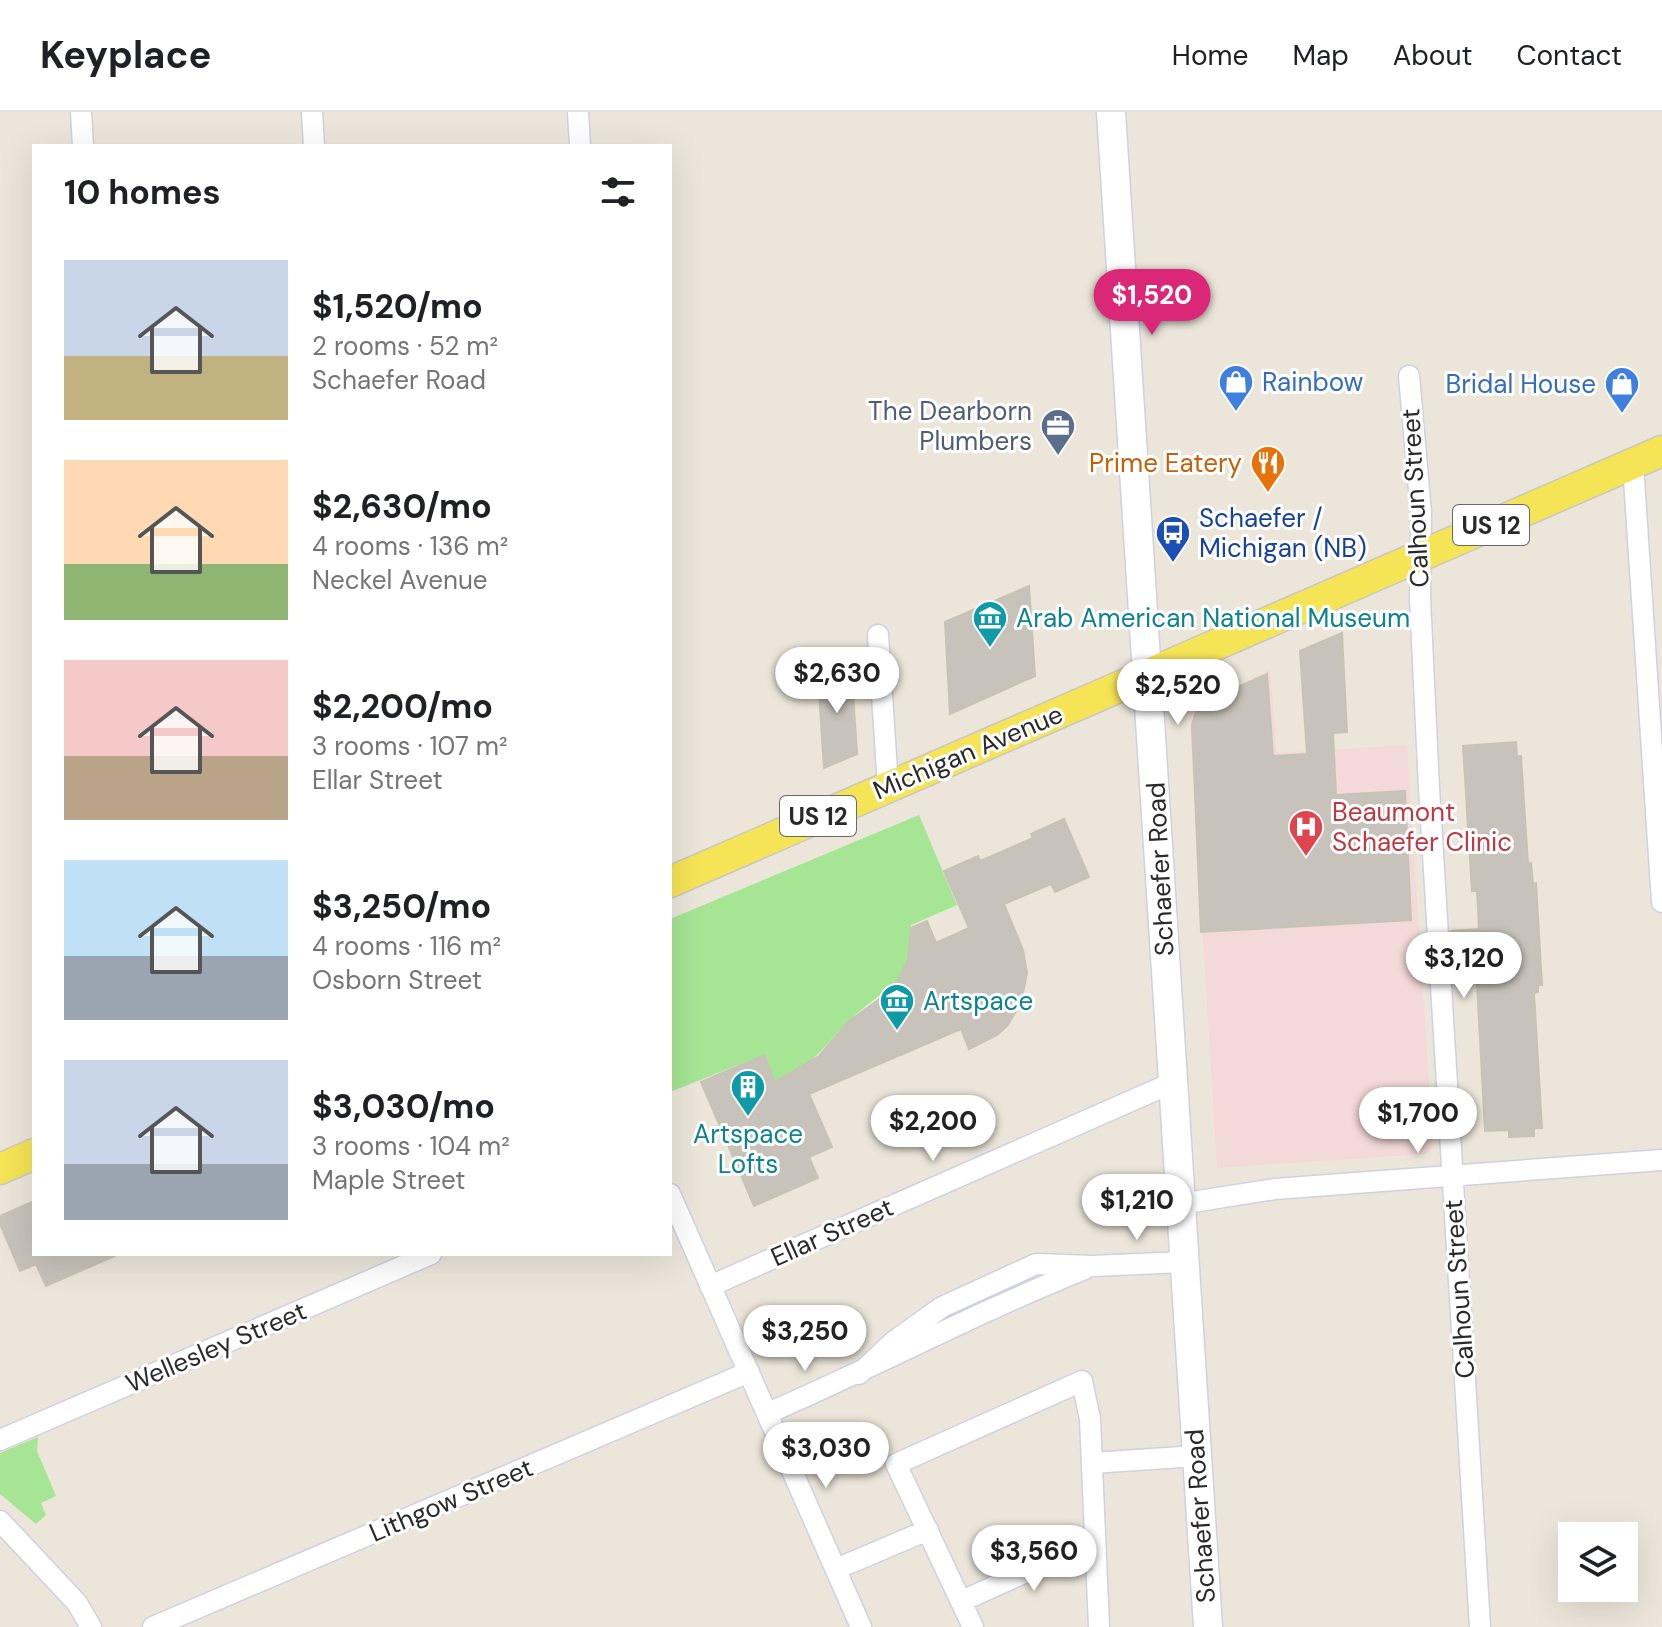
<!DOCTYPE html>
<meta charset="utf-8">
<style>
body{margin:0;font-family:"DM Sans",sans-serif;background:#f6f6f6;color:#202124;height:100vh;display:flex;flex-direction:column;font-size:30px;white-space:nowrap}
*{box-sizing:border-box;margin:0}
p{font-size:26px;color:#757577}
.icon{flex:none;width:44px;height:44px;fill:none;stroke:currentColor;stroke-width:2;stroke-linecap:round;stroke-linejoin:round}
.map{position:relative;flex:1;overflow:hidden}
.drawer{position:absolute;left:32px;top:32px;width:640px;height:1112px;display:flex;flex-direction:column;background:#fff;border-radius:0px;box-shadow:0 8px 32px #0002}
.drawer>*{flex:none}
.buttons{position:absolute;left:1558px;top:1410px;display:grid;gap:16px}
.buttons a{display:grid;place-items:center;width:80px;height:80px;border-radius:0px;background:#fff;box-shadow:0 8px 32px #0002;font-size:40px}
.price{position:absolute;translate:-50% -68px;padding:0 18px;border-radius:28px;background:#fff;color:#222;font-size:26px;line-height:52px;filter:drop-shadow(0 2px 4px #0008)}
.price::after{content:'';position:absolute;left:50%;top:48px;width:24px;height:18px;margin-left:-12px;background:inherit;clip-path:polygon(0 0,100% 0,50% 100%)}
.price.selected{background:#db2777;color:#fff}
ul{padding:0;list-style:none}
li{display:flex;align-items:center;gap:24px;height:200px;padding:0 32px}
li span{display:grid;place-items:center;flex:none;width:224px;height:160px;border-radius:0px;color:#555}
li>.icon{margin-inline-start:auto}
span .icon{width:96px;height:96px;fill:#fffc;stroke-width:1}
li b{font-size:34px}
h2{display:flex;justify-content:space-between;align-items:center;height:96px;padding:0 32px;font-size:34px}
header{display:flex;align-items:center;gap:48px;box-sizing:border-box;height:112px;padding:0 40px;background:#fff;border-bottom:2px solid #e0e0e0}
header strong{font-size:38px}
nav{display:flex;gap:44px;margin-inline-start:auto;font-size:28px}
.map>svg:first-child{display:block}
</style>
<header>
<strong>Keyplace</strong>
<nav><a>Home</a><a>Map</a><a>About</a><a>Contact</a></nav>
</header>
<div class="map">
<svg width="1662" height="1515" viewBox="0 0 1662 1515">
<rect width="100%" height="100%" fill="#ece6da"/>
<path fill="#f3d9d7" d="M1270 558 1277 641 1407 633 1433 1035 1425 1042 1217 1056 1189 597Z"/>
<path fill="#a5e594" d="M919 703 957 793 911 813C911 876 889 871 851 907 820 937 818 950 775 970L763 943 670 980V807Z
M38 1325 37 1339 56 1384 41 1391 46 1403 36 1412 0 1382V1341Z"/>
<path fill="#c7c3ba" stroke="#c7c3b4" stroke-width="2" d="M1029 474 1035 564 950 602 945 510Z
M1342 521 1347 620 1333 621 1336 683 1405 679 1411 808 1201 820 1192 613 1196 600 1209 588 1267 562 1273 644 1307 642 1300 539Z
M851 551 857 642 824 656 818 564Z
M1516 630 1517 644H1521L1528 752 1531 751 1533 772 1536 771 1542 873H1538V880L1534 881 1542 1016H1534V1024L1509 1025V1018L1485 1019 1477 873H1482L1480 836 1452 838 1451 819 1479 817 1477 779H1472L1463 634Z
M1064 707 1089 765 1055 780 1051 772 1004 792 1023 838 1027 861 1021 891 1007 914 997 923 969 937 961 917 809 982 832 1035 809 1045 818 1066 754 1094 701 970 764 943 775 970 819 944 849 909 884 884 899 866 908 847 911 816 927 809 936 831 969 816 944 759 978 744 980 749 1033 726 1031 722Z
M34 1089V1142H119L46 1174 36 1152 20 1159 0 1112V1104Z"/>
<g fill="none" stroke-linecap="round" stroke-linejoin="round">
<defs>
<path id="street" d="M81 0 83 34
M312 0 314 34
M578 0 580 34
M1409 264 1421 400 1420 487 1429 676 1480 1515
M1633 352 1662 790
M878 523 888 674
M670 1082 861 1515
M1180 1092 1275 1077 1662 1048
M710 1174 1174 970
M859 1262 893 1230 942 1195 1036 1152 1093 1154 1183 1150
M768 1301C875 1255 977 1200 1085 1157
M0 1328 431 1142
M1092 1351 1197 1344
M0 1409 77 1491 91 1515
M836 1457 928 1418
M962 1489 1059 1445 1096 1440
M153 1515 749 1260
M973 1515 896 1352 1082 1269 1090 1307 1099 1515"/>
<path id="secondary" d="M1111 0 1208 1515"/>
<path id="primary" d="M670 770 1662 339
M0 1057 34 1042"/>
</defs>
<use href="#street" stroke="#cfd0e3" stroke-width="23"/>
<use href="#secondary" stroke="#cfd0e3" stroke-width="31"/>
<use href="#primary" stroke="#c7c7c7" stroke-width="33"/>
<use href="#street" stroke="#fff" stroke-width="20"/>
<use href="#secondary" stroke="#fff" stroke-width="28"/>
<use href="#primary" stroke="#f5e456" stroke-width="30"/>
</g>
<defs>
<symbol id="shop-pin" viewBox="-11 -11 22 30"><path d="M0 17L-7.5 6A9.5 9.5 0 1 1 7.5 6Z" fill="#3f7fe0" stroke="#fff"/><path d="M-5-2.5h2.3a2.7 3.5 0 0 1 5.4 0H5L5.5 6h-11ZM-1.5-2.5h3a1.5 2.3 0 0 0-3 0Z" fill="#fff"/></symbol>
<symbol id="office-pin" viewBox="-11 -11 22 30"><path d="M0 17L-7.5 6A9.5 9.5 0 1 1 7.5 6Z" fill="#5c6f8a" stroke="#fff"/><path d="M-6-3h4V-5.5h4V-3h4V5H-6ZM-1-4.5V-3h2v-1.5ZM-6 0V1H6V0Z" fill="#fff"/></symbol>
<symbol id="restaurant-pin" viewBox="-11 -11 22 30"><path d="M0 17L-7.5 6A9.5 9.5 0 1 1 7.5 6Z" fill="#e8710a" stroke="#fff"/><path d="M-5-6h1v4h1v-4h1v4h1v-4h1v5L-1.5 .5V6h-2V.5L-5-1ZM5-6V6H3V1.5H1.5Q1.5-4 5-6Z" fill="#fff"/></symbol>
<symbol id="bus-pin" viewBox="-11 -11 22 30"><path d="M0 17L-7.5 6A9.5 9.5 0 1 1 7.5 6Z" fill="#1a4fb4" stroke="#fff"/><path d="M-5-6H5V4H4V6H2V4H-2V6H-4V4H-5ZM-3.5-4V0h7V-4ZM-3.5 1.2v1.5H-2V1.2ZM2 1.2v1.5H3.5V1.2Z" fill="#fff"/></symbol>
<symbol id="museum-pin" viewBox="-11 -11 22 30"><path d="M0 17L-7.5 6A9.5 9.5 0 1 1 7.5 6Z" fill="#0f9aa8" stroke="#fff"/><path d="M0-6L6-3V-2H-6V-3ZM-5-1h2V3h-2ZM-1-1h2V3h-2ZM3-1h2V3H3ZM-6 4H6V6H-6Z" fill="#fff"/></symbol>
<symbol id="hospital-pin" viewBox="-11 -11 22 30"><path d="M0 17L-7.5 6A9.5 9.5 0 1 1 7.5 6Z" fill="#e0444e" stroke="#fff"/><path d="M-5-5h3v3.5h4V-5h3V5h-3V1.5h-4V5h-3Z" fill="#fff"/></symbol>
<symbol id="building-pin" viewBox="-11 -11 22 30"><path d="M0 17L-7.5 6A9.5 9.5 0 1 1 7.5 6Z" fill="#0f9aa8" stroke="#fff"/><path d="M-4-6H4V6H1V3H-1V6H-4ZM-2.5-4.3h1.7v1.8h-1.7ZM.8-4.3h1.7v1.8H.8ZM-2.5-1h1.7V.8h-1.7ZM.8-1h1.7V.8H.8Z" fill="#fff"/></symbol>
</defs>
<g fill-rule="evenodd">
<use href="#shop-pin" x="1216" y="250" width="40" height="54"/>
<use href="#shop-pin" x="1602" y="252" width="40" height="54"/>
<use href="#office-pin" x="1038" y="294" width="40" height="54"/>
<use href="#restaurant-pin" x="1248" y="331" width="40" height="54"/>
<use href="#bus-pin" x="1153" y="401" width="40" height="54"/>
<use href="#museum-pin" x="970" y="486" width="40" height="54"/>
<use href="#hospital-pin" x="1286" y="695" width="40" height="54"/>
<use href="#museum-pin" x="877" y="869" width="40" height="54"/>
<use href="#building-pin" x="728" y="955" width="40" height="54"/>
</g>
<g text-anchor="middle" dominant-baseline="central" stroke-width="6" stroke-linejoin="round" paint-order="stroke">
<g fill="#fff" stroke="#696969" stroke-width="2">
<rect x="1453" y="393" width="76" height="40" rx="6"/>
<rect x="780" y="684" width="76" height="40" rx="6"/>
</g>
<g font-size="24" font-weight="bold" fill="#292929">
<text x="1491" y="413">US 12</text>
<text x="818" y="704">US 12</text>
</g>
<g font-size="26" fill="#366cbe" stroke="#fff" text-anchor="start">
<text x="1262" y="270">Rainbow</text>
<text x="1596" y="272" text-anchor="end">Bridal House</text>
</g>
<g font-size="26" fill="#4e5e75" stroke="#fff" text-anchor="end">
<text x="1032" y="299">The Dearborn<tspan x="1032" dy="30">Plumbers</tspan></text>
</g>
<g font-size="26" fill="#c56008" stroke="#fff" text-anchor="end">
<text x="1242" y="351">Prime Eatery</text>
</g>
<g font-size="26" fill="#292929" stroke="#fff">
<text transform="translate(1415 386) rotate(-93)">Calhoun Street</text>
<text transform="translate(968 640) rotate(-23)">Michigan Avenue</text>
<text transform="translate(1160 757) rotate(-93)">Schaefer Road</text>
<text transform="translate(832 1120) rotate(-24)">Ellar Street</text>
<text transform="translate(1459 1177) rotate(-94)">Calhoun Street</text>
<text transform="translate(216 1235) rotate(-23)">Wellesley Street</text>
<text transform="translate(451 1388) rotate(-23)">Lithgow Street</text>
<text transform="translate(1200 1404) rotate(-94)">Schaefer Road</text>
</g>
<g font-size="26" fill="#164399" stroke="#fff" text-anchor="start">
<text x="1199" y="406">Schaefer /<tspan x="1199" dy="30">Michigan (NB)</tspan></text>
</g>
<g font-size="26" fill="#0d838f" stroke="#fff" text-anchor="start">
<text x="1016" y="506">Arab American National Museum</text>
<text x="923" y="889">Artspace</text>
<text x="748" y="1022" text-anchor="middle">Artspace<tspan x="748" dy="30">Lofts</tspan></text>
</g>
<g font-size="26" fill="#be3a42" stroke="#fff" text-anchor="start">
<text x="1332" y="700">Beaumont<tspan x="1332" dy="30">Schaefer Clinic</tspan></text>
</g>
</g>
</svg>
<div class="buttons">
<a><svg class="icon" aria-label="layers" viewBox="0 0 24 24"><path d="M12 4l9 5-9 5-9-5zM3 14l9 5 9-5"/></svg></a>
</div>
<b class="price selected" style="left:1152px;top:225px">$1,520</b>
<b class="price" style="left:837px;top:603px">$2,630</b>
<b class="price" style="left:1178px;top:615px">$2,520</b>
<b class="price" style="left:1464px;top:888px">$3,120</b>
<b class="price" style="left:1418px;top:1043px">$1,700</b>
<b class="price" style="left:933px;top:1051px">$2,200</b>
<b class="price" style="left:1137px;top:1130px">$1,210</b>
<b class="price" style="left:805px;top:1261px">$3,250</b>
<b class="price" style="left:826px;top:1378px">$3,030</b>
<b class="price" style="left:1034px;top:1481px">$3,560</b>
<section class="drawer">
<h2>10 homes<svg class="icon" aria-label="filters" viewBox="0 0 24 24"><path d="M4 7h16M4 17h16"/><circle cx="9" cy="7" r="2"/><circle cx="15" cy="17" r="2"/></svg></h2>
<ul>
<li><span style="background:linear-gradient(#c9d6e8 60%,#c2b280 0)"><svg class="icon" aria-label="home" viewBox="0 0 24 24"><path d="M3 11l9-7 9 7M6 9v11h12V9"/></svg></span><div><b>$1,520/mo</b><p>2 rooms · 52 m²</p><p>Schaefer Road</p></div></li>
<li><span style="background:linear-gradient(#ffd9b3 65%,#8fb573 0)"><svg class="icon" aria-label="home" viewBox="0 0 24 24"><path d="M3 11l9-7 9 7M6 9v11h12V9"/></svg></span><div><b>$2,630/mo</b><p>4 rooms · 136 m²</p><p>Neckel Avenue</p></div></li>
<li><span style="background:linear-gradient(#f6c9c9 60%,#b9a48a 0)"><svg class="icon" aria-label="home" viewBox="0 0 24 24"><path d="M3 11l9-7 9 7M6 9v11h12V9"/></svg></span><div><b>$2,200/mo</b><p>3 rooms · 107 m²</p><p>Ellar Street</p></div></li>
<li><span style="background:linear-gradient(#bfe0f5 60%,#9aa5b1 0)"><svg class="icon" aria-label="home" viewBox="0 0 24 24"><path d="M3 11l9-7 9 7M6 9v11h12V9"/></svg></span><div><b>$3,250/mo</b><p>4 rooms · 116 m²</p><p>Osborn Street</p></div></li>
<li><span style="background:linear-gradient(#c9d6e8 65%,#9aa5b1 0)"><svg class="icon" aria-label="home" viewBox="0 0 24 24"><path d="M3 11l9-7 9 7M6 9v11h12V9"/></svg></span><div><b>$3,030/mo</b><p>3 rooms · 104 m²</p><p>Maple Street</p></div></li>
</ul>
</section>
</div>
